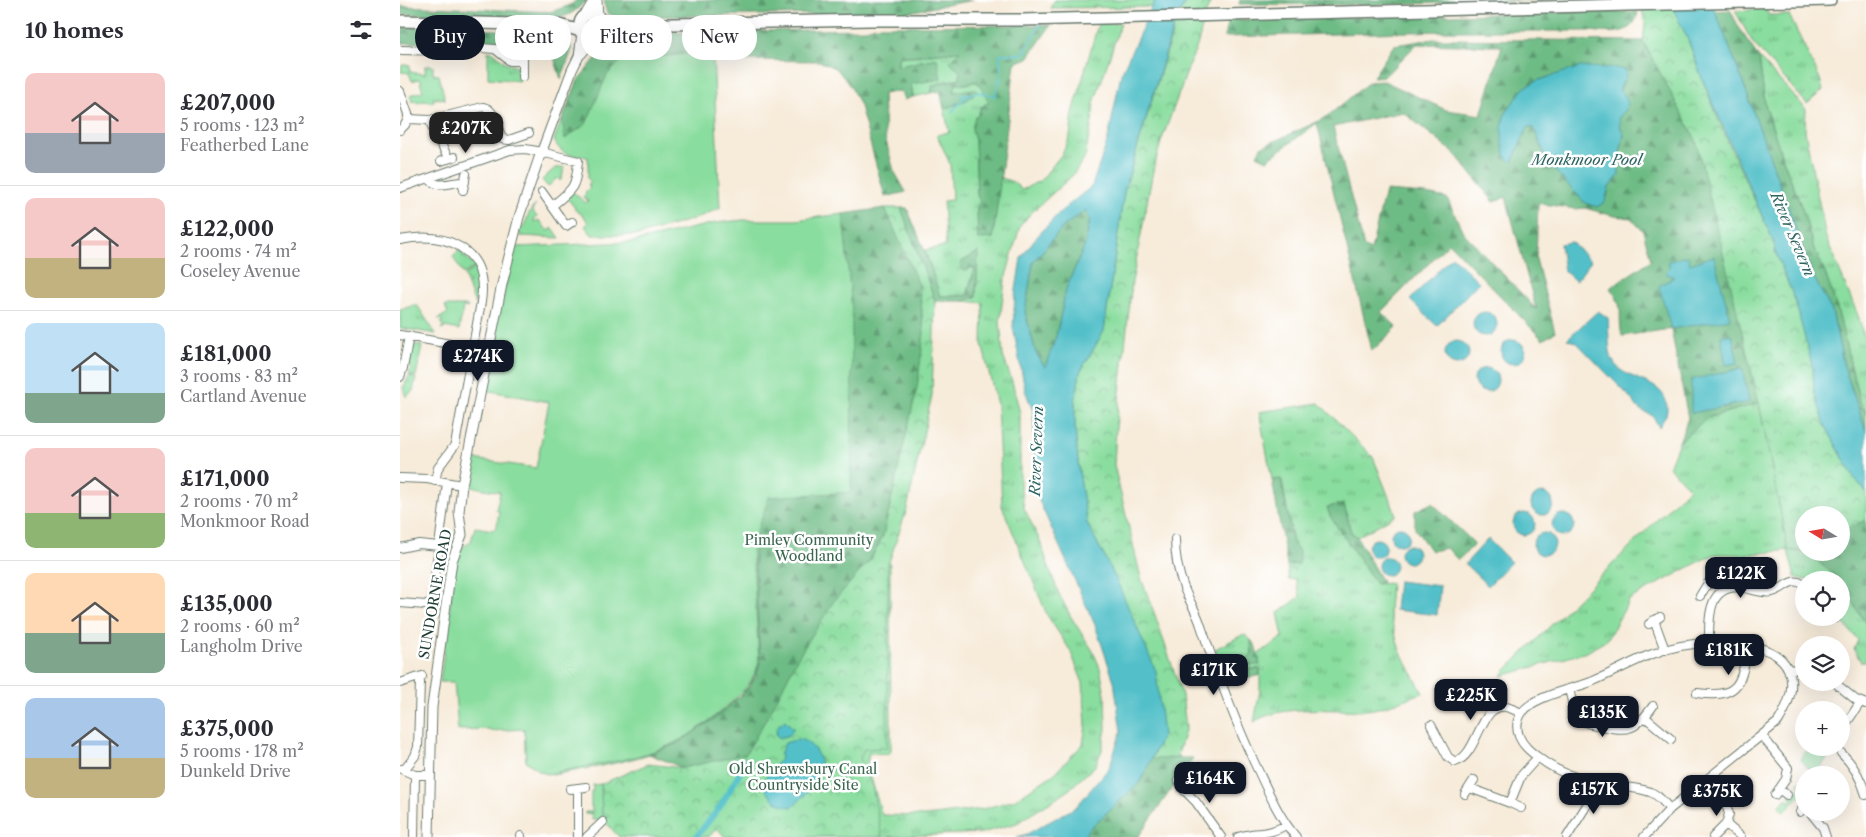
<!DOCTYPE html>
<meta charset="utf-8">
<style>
body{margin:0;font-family:"Libre Caslon Text",serif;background:#f2f2f3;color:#2b2b33;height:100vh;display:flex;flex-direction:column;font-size:19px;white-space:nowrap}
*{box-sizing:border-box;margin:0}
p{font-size:16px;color:#7c7c81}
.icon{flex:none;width:28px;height:28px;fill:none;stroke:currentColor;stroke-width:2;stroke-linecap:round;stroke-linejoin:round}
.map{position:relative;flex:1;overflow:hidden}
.panel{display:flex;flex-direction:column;background:#fff;width:400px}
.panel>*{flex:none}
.hud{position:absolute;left:15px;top:15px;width:475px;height:45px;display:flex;gap:10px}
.needle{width:32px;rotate:281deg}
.controls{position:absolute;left:1395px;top:506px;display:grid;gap:10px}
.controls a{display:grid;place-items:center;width:55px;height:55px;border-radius:50%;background:#fff;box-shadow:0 5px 20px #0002;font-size:25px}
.price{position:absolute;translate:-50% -42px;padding:0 11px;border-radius:10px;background:#111827;color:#fff;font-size:16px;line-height:32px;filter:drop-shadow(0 1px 2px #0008)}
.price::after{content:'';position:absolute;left:50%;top:30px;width:15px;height:11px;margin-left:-8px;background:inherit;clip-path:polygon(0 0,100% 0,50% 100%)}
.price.selected{background:#222;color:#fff}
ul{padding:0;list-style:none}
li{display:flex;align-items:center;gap:15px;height:125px;padding:0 25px}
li+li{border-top:1px solid #e1e1e2}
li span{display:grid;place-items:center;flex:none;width:140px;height:100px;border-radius:10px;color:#555}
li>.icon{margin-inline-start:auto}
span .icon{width:60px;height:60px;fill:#fffc;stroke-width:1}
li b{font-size:21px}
h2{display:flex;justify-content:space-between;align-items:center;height:60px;padding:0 25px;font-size:21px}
.tag{padding:0 18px;border-radius:22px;background:#fff;box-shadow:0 5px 20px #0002;font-size:18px;line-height:45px}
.tag.selected{background:#111827;color:#fff}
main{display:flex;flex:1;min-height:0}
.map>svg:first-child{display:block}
</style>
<main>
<section class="panel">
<h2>10 homes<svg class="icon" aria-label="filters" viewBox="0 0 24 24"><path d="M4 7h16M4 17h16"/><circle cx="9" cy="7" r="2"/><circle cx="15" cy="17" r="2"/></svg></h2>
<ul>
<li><span style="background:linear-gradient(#f6c9c9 60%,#9aa5b1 0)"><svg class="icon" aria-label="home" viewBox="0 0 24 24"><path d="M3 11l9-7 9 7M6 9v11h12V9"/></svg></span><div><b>£207,000</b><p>5 rooms · 123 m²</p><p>Featherbed Lane</p></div></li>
<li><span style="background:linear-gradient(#f6c9c9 60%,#c2b280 0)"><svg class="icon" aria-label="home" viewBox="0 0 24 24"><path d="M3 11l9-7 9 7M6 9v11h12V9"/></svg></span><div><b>£122,000</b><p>2 rooms · 74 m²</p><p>Coseley Avenue</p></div></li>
<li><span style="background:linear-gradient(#bfe0f5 70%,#7fa58c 0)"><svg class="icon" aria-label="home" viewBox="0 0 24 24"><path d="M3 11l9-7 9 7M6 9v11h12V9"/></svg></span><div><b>£181,000</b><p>3 rooms · 83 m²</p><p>Cartland Avenue</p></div></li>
<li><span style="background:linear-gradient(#f6c9c9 65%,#8fb573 0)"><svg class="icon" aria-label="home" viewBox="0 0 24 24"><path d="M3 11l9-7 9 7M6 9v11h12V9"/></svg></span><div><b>£171,000</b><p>2 rooms · 70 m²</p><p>Monkmoor Road</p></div></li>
<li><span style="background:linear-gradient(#ffd9b3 60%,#7fa58c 0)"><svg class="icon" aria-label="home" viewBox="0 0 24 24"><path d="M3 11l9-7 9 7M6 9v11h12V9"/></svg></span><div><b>£135,000</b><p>2 rooms · 60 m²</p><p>Langholm Drive</p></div></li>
<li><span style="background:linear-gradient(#a9c7e8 60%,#c2b280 0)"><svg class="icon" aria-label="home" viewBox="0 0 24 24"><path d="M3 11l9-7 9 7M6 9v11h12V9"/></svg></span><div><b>£375,000</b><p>5 rooms · 178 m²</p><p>Dunkeld Drive</p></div></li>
</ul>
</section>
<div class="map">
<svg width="1466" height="837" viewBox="0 0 1466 837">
<defs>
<pattern id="grass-tufts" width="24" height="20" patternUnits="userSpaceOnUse" patternTransform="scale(1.25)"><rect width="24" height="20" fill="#89dd9e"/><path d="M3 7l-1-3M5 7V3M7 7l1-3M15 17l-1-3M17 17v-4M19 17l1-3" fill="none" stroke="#6fb482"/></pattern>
<pattern id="forest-firs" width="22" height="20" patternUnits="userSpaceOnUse" patternTransform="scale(1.25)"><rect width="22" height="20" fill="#6ebc85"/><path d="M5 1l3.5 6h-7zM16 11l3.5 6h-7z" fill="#5a9a6e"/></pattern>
<pattern id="park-crowns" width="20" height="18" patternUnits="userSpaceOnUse" patternTransform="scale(1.25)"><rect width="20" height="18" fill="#89dd9e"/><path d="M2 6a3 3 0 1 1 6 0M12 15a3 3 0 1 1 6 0" fill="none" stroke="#6fb482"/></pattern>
</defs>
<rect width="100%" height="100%" fill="#fff"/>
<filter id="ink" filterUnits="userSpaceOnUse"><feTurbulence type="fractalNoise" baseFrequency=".02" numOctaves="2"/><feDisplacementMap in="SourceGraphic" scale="10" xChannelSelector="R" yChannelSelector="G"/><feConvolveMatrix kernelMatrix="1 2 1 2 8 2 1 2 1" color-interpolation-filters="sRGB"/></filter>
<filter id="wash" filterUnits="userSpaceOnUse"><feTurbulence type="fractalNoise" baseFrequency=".0096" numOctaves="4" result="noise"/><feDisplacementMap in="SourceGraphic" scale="20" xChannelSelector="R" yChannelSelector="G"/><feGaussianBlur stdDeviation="1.12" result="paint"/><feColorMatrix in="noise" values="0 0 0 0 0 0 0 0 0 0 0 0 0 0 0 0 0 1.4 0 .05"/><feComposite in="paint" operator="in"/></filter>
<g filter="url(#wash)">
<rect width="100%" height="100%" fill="#f7ebd9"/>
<path fill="url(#grass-tufts)" stroke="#548d69" d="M655 0H755L752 7 650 8Z
M1367 9 1368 15H1389L1420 79 1423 90 1407 104 1353 43 1335 11Z
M721 23 694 103 692 122 685 157 673 175 631 213 620 226 605 280 600 321 603 356 612 381 620 413V484L624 508 639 539 658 592 671 617 693 651 700 668 705 694 706 729 702 750 695 766 665 793 617 823 582 833 482 837H325L488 564H490L491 751 489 754 469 753 467 764 482 815 525 816 583 809 614 800 654 774 683 744 686 725 683 683 670 650 647 615 602 506 597 405 582 344 583 303 563 301 576 297 578 252 560 263 575 269 570 283 567 296H539L525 250 546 246 543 201 552 200 550 164 537 135 549 132 544 108C555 106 570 100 577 91L553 92 556 84H566L577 81 590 102 581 107 572 129 575 139 577 195 580 201 577 209 578 239 593 238 599 177 613 182 622 190 641 180 662 154 670 136 673 113 698 24Z
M121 42 120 55 117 58H111L94 43Z
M88 51 95 53 106 63 118 67 119 81 88 78Z
M561 51 560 78 533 85 531 93 513 97 511 84 537 58 498 66V57Z
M1359 58 1406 109 1405 131 1426 238 1459 318 1466 346V414L1459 399 1437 308 1423 267 1414 252 1404 214 1380 151 1365 104Z
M59 250 75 267 63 274 53 257Z
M76 268 79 281 75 304 64 275Z
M14 305H17L36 334 0 328V310Z
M11 344 22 346 16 376 9 375 11 368 7 366Z
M9 376 16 378 13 391 6 397 3 388Z
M919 403 973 457 996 515 957 537 951 532 944 504 931 516 976 584 991 583 989 612 1000 651 1023 693C1007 698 982 709 967 710 933 712 883 703 854 722L860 690V669H846L834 661 822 668 815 649 844 634 851 640 852 654 860 660 857 655 883 637 878 613 900 597 896 579 889 580 887 565 899 564 893 543 882 480H872L859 412Z
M1359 403 1388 550 1408 553 1411 557 1427 567 1439 580H1405L1395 577 1388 550 1345 555 1316 554 1306 558 1230 599 1207 640 1187 652 1102 676 1105 671 1289 488 1269 467 1279 442 1307 418Z
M330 496 349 499 354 541 360 662C353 686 343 694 325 710 310 722 292 736 275 744 237 762 193 767 153 775L139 771 126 761 124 729 158 726 183 728 200 727V729C192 730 184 730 177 730 159 731 124 726 130 756 132 766 139 771 149 773 159 774 172 769 182 767 214 761 248 756 277 741 297 731 336 703 349 686 354 678 357 670 359 661L350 507C342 495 322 499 326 515 327 523 337 526 340 534L346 643C344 663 325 660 314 672 304 682 301 695 294 706 279 726 247 726 225 728V726L248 724V715L282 712 293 699 309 672 315 665 339 655 344 643 339 536C335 526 327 524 323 510Z
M1441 583 1466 624V662H1461L1454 649 1458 640 1439 618H1441Z"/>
<path fill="url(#forest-firs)" stroke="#467c5c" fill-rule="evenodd" d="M176 0H186C176 12 169 16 154 19L0 14V6L151 12 172 4Z
M205 0H573L503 13 217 17 207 13 204 4Z
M840 0H1142L976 5 839 4Z
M1330 10 1341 31 1359 58 1365 104 1380 151 1404 214 1415 252 1423 267 1437 308 1459 399 1466 414V431L1444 366 1432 311 1412 274 1341 77 1315 11Z
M1185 12H1238C1234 37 1208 33 1190 31H1046L824 37 828 20Z
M651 25 628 58 615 63 593 238 578 239 577 209 580 201 577 195 575 139 572 129 575 117 579 115 581 107 589 102 577 81 566 84H556L554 92 574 89 577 91C570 100 555 106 544 108L540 91 531 93 533 85 560 78 561 73 550 61 560 51 498 57V66L537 58 541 79 511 84 513 97 504 100 501 91 483 94 485 137 494 171 506 192 485 197 460 106 451 87 437 69 419 61 336 60 298 52 267 56 207 75 186 124 164 139 162 119 178 80 207 45 223 38 243 33 466 29 475 26Z
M0 27 101 30 167 34 172 50 161 79 149 42 0 43Z
M1034 39 1243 41 1296 140 1359 403 1307 418 1279 442 1288 418 1271 329 1222 336C1217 314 1226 308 1210 288L1251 260 1243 231 1231 218 1214 216 1185 208 1175 209 1138 203 1136 259 1155 332 1143 340 1049 243 981 312 997 327 972 351 917 123 867 160 857 155 861 147 917 122 929 115 969 82 984 81 1046 110 1081 115 1102 46 1017 44 985 76 973 77 994 45ZM1200 68H1215L1223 83 1219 91 1225 96V111L1219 117 1220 126 1224 136 1219 156V176L1209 187 1207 198 1197 207 1185 203 1158 173 1144 153 1134 128 1131 127H1128L1112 161C1101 143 1101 137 1104 116ZM1003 112 1055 154 1094 202 1106 197 1136 309 1063 232 1047 198 1026 194 985 191 971 250 964 247 933 127Z
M485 208 519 285 524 333 517 388 483 535 471 559 434 601 397 659 374 705 346 754 283 768 249 754 276 744 317 717 346 691 356 677 360 662 354 541 369 496 450 492 452 312 443 214Z
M501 208H507L528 259 540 296H567L575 269 572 267 566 271 561 269 560 263 578 252 576 297 563 301H535Z
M686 210 690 221 685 245 667 286 656 337 645 368 636 353 625 312 633 262 664 226Z
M881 479 893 543 899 551V564L887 565 872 480Z
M1032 503 1075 544 1058 560 1047 548 1031 551 1015 529V511Z
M944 504 951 532 957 537 982 582 976 584 930 516 927 507Z
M1437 505 1455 525 1466 520V624L1441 583V580C1438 578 1410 556 1408 553L1441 552V515Z
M851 640 855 644 860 665H848L846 661 852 654Z
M834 661 846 669H860V675L827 685 822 668Z
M763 735 777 758H793L738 837H683L690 828 740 782Z"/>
<path fill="url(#park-crowns)" stroke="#548d69" d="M787 0H812C801 17 802 40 792 58L761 142 753 171 732 282 716 428 714 465 741 578 755 615 782 695 786 727 777 758 751 759 763 735 716 579 687 523 679 471 675 429V402L680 372 704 331 724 192 776 21Z
M1240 0H1269C1285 26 1292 54 1303 81 1324 136 1350 190 1375 244V251L1395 300 1413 369 1414 391 1425 425 1453 476 1466 492V520L1441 531V515H1404V552L1388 550 1359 403 1296 140 1243 41 1245 24Z
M485 208H501L535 301 532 395 507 509 488 565 487 748 464 749 460 758 471 781 482 837H325L317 828 309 837H219L202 818 201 784 248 764 283 768 346 754 374 705 397 659 434 601 471 559 483 536 517 388 524 333 519 285Z"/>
<path fill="#89dd9e" stroke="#548d69" d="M298 52 313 55 320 208 294 219 240 235H192L185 226 188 223 184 216 174 209 175 208 167 198 173 192 186 203 188 201 183 197 186 193 185 192 190 187 188 185 191 182 187 178 188 175V157C171 155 162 157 154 140L162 119 165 139 186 124 207 75 224 58 267 56Z
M2 65H10V72L25 74V65L26 67H28L29 65 33 66V74L39 75 45 100 43 98 39 99 38 97 36 98 37 100 35 98H33L34 101 29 103 27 100 17 103V101L12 102 10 95 23 91 20 83 22 82 19 79 12 81 9 73 1 72Z
M164 167 162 178 160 181 157 178 148 187 142 180 155 168Z
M136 205 132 210 137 217 134 220V222L139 220 148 231 153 228 160 238 120 236V230C129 222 125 213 136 205Z
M443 214 452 312 451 492 369 497 352 546 359 662C352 685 341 694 323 709 309 721 293 734 276 742 237 761 190 765 147 774L139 771 126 761 124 729 91 731 90 729 58 730 54 682H40L55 566 58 551 71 541 75 527 93 530 97 526 99 511 96 510 100 492 69 486 73 459 136 468 149 402 85 390 100 309 115 247 233 242 315 223 343 220H395Z
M45 306H68L67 308 63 307 59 330 45 327 44 329H41L43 326 41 323 42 321 41 319H38L48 313Z
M1410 748H1416L1415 749 1424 758 1431 753 1415 775H1407L1411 771 1401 760 1402 759 1401 757Z
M1404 778V791L1385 812 1379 807 1386 798 1390 802 1393 799 1389 796 1391 793 1388 790 1391 787 1396 792 1401 786 1398 783Z
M201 784 202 818 198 820H192V814H185V812H192V807H191V791H193V785Z"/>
<path fill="#52c0c9" stroke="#387e7e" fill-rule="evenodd" d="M755 0H787L775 21 724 192 704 331 680 372 675 402V429L679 471 687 523 716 579 756 671 763 735 740 782 690 828 683 837H617L627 834 676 807 709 768 721 732 714 681 695 625 636 494 633 411 625 390 613 327 615 296 621 258 634 240 660 212 692 186 708 139 721 74ZM686 210 690 221 685 245 667 286 656 337 645 367 636 353 625 312 633 262 664 226Z
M1269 0H1311L1341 77 1412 274 1432 311 1444 367 1466 431V492L1453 476 1425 425 1414 391 1413 369 1395 300 1375 251 1374 243 1303 81 1289 42Z
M1180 67 1215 68 1226 70V76L1219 90 1225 96 1228 103 1225 111 1219 117 1220 126 1224 135 1219 156V176L1209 187 1205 202 1197 207 1185 203 1158 174 1144 153 1134 128 1128 127 1112 162 1106 157 1102 144V127L1104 116 1114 101 1124 88 1136 81Z
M1171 242 1191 261 1176 281 1164 271 1160 244Z
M1052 256 1079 282 1037 326 1010 300Z
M1288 256 1290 264 1314 256 1330 319 1271 329 1259 286 1274 277 1265 273 1269 268V261Z
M1198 311 1208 318C1209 329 1208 353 1213 361 1225 384 1268 377 1267 410 1267 415 1262 422 1259 427L1253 416 1239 409 1228 395 1176 342 1167 339Z
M1073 324a12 12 0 1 1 24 0a12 12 0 1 1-24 0Z
M1332 334 1338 363 1326 365 1321 336Z
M1101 352a12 12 0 1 1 24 0a12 12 0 1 1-24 0Z
M1045 353a12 12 0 1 1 24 0a12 12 0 1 1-24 0Z
M1074 380a12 12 0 1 1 24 0a12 12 0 1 1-24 0Z
M1342 368 1349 402 1291 413V380Z
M1131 504a11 11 0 1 1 22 0a11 11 0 1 1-22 0Z
M1113 524a11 11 0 1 1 22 0a11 11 0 1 1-22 0Z
M1152 525a11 11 0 1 1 22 0a11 11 0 1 1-22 0Z
M991 536a9 9 0 1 1 18 0a9 9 0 1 1-18 0Z
M1133 544a11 11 0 1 1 22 0a11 11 0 1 1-22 0Z
M1088 539 1111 562 1088 586 1065 564Z
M968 548a9 9 0 1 1 18 0a9 9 0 1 1-18 0Z
M1000 554a9 9 0 1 1 18 0a9 9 0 1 1-18 0Z
M978 566a9 9 0 1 1 18 0a9 9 0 1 1-18 0Z
M998 581 1040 586 1037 615 995 610Z
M385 720 393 728C392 736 386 736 379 738L376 734 377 727Z
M399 739C406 740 411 745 415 750 431 773 409 791 393 807 378 807 369 796 362 784L369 771 381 759 380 754 385 743Z"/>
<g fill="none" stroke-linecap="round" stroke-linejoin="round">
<path stroke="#52c0c9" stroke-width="2" d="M561 96 568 94
M552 111C570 94 569 88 595 96L601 75 600 54H623L641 23"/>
<path stroke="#52c0c9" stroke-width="6" d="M296 837 320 807 346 762"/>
</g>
</g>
<g filter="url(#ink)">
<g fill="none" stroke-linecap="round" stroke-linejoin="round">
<defs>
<path id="minor" d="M123 48V77
M0 50 48 51 81 48 95 49 110 61H122
M0 91 8 114V119
M30 120C33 136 43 144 48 159
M0 130 5 125 8 119 30 120 83 107C96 109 97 128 102 139L109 140 129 133
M145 153 178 161C176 188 173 189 152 206
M41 161 54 157
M29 179C39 190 52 181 65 182
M0 188 110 150 125 149 137 151
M63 190 66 174
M142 192 166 226 172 222
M0 240C46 231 89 248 81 302L55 445 38 468 35 481
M0 335 73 348
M0 377 3 368 9 336
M0 478 27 479 62 485
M775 539C775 555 778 572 784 588 789 601 797 612 801 626 817 673 834 719 855 764 867 789 878 816 896 837
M0 548 19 544 39 546
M1300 596 1308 583
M0 603 26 605 32 600 47 483
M1435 618H1436
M1427 619 1428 618
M1254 620 1265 650
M1249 624 1260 617
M1309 643C1309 618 1307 582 1345 588 1353 590 1364 594 1372 592 1384 590 1391 575 1404 585
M1389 670 1404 668
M1434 682 1456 700 1466 704
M0 683 22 676
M1169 690C1172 698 1173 713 1179 719 1185 724 1194 725 1201 726 1229 732 1236 730 1253 706
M1297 693C1340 699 1341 683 1348 646
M1245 717 1271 739
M1031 725 1048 757 1055 762C1079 755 1079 703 1106 707 1111 708 1117 711 1121 713
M1441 731 1460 703
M1362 736 1388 768 1386 779 1375 795
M1441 753C1454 765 1461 778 1466 795
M1 769 15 775H30
M4 770 15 756 18 747 20 682
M779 780 783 789 796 802 821 837
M1303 782 1326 804 1329 814 1326 824 1341 837
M178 788V837
M1070 788 1110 803 1121 776 1138 757
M170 789 186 787
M1379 789 1387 795
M1065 794 1074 780
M1110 803 1121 808
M1400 812 1404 807
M1410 812 1423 828 1426 837
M14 837 15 775
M121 837V836
M187 837 203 822
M838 837C859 830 865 837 886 825
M1167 837 1190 800 1196 782
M1244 837 1270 809 1378 722C1388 706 1396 686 1388 669 1381 654 1366 649 1351 646 1316 640 1279 643 1247 656 1228 664 1210 674 1191 682 1168 691 1106 699 1119 736 1123 746 1131 752 1139 758 1166 779 1191 781 1224 787 1232 788 1242 789 1250 792 1258 794 1264 803 1270 809
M1313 837 1326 824"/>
<path id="major" d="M197 0 198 17
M185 15 194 0
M181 54 196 36
M29 837 32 707 52 561 62 535 59 512 62 485 102 284 119 217 140 155 145 153 143 148 172 70 179 56 182 33"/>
<path id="highway" d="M180 25a11 11 0 1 1 22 0a11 11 0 1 1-22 0Z
M201 20 225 25 470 20H622L1430 0
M0 21 159 25 181 31"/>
</defs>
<use href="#minor" stroke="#6b7a6e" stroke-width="10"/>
<use href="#major" stroke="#6b7a6e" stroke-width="11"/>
<use href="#highway" stroke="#6b7a6e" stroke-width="14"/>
<use href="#minor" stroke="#fff" stroke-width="8"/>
<use href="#major" stroke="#fff" stroke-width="9"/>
<use href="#highway" stroke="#fff" stroke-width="11"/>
</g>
</g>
<g text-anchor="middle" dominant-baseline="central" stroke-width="5" stroke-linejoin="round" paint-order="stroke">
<g font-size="14" fill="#3a654e" stroke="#fff">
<text x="409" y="540">Pimley Community<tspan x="409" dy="16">Woodland</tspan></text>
<text x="403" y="769">Old Shrewsbury Canal<tspan x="403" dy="16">Countryside Site</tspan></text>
</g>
<g font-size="14" fill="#1f3d34" stroke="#fff">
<text transform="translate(35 594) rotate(-80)">SUNDORNE ROAD</text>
</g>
<g font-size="15" font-style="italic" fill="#2e6461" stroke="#fff">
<text x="1187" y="159">Monkmoor Pool</text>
<text transform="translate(1393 234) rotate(67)">River Severn</text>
<text transform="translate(636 451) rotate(-88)">River Severn</text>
</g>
</g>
</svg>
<div class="controls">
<a><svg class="needle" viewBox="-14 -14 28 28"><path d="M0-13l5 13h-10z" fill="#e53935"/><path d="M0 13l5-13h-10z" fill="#7c7c81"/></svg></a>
<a><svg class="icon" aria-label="locate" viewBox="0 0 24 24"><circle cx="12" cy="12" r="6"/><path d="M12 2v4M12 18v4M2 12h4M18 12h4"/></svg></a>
<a><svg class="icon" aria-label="layers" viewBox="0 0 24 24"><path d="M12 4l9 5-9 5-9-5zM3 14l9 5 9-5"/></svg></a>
<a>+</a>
<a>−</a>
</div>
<b class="price selected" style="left:66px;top:154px">£207K</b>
<b class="price" style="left:78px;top:382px">£274K</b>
<b class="price" style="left:1341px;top:599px">£122K</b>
<b class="price" style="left:1329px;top:676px">£181K</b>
<b class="price" style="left:814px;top:696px">£171K</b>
<b class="price" style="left:1071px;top:721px">£225K</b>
<b class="price" style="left:1203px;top:738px">£135K</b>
<b class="price" style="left:810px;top:804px">£164K</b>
<b class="price" style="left:1194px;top:815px">£157K</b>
<b class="price" style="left:1317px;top:817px">£375K</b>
<div class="hud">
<a class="tag selected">Buy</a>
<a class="tag">Rent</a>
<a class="tag">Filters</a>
<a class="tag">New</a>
</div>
</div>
</main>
